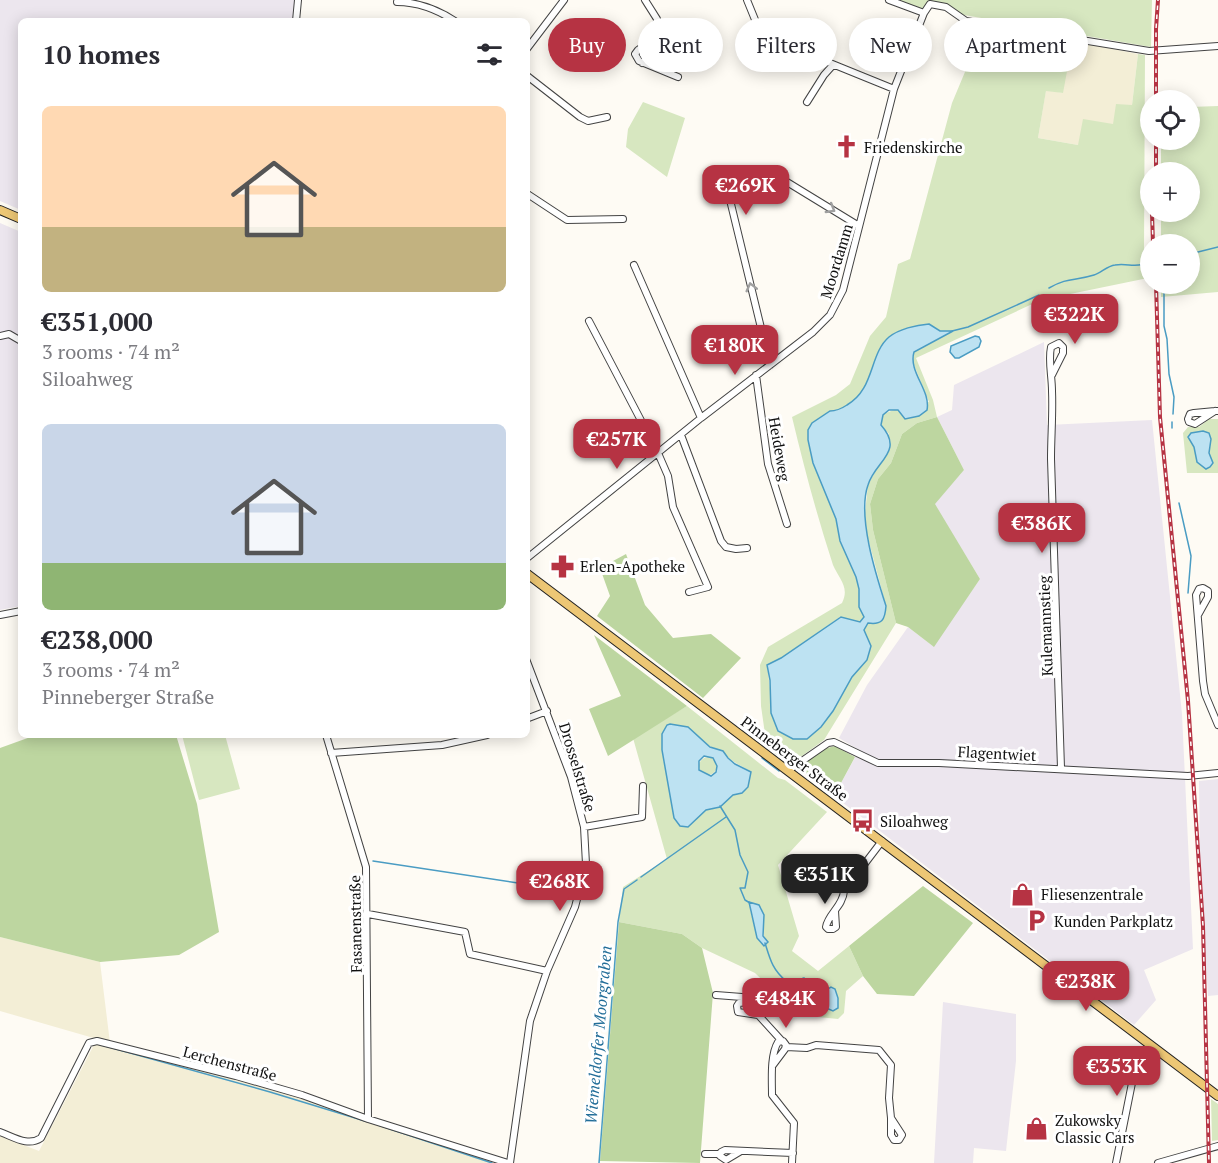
<!DOCTYPE html>
<meta charset="utf-8">
<style>
body{margin:0;font-family:"PT Serif",serif;background:#f7f7f7;color:#2b2b33;height:100vh;display:flex;flex-direction:column;font-size:22px;white-space:nowrap}
*{box-sizing:border-box;margin:0}
p{font-size:20px;color:#7c7c81}
.icon{flex:none;width:33px;height:33px;fill:none;stroke:currentColor;stroke-width:2;stroke-linecap:round;stroke-linejoin:round}
.map{position:relative;flex:1;overflow:hidden}
.panel{position:absolute;left:18px;top:18px;width:512px;height:720px;display:flex;flex-direction:column;background:#fff;border-radius:9px;box-shadow:0 3px 15px #0003}
.panel>*{flex:none}
.hud{position:absolute;left:548px;top:18px;width:570px;height:54px;display:flex;gap:12px}
.fabs{position:absolute;left:1140px;top:90px;display:grid;gap:12px}
.fabs a{display:grid;place-items:center;width:60px;height:60px;border-radius:50%;background:#fff;box-shadow:0 3px 15px #0003;font-size:30px}
.price{position:absolute;translate:-50% -51px;padding:0 14px;border-radius:12px;background:#b63343;color:#fff;font-size:20px;line-height:39px;filter:drop-shadow(0 2px 3px #0008)}
.price::after{content:'';position:absolute;left:50%;top:36px;width:18px;height:14px;margin-left:-9px;background:inherit;clip-path:polygon(0 0,100% 0,50% 100%)}
.price.current{background:#222;color:#fff}
ul{padding:0;list-style:none}
li{display:grid;align-content:center;gap:12px;height:318px;padding:0 24px}
li span{display:grid;place-items:center;height:186px;border-radius:9px;color:#555}
li>.icon{margin-inline-start:auto}
span .icon{width:108px;height:108px;fill:#fffc;stroke-width:1}
li b{font-size:26px}
h2{display:flex;justify-content:space-between;align-items:center;height:72px;padding:0 24px;font-size:26px}
.pill{padding:0 21px;border-radius:27px;background:#fff;box-shadow:0 3px 15px #0003;font-size:21px;line-height:54px}
.pill.current{background:#b63343;color:#fff}
.map>svg:first-child{display:block}
</style>
<div class="map">
<svg width="1218" height="1163" viewBox="0 0 1218 1163">
<rect width="100%" height="100%" fill="#fefbf4"/>
<path fill="#ece6ee" d="M0 0H295L293 21H21V210L0 201Z
M0 223 21 232V606L0 610Z
M1044 342 1047 425 1152 420 1182 714 1193 949 1144 970 1156 1000 1134 1025 834 796 859 750 839 738 867 685 908 627 933 646 980 579 934 504 964 470 937 417 952 410 954 385Z
M1218 779V995L1208 996 1200 869 1199 781Z
M943 1002 1016 1014V1061L1006 1151 974 1148 973 1163H934Z"/>
<path fill="#f3eed6" d="M1063 39 1138 54 1132 105 1113 124 1078 145 1038 138 1046 90 1063 93 1058 64Z
M0 937 100 962 110 1043 237 1077 499 1163H0V1136L39 1151 97 1039 0 1011Z"/>
<path fill="#d7e7c0" fill-rule="evenodd" d="M893 0H1152L1151 47 958 14 948 5 942 3 919 14Z
M985 24 1063 39 1058 64 1068 66 1063 93 1046 91 1038 138 1078 145 1083 119 1113 124 1116 104 1132 105 1138 54 1145 55 1144 250H1148V278L1041 300 916 358 933 400 937 417 917 423 902 434 891 463 878 479 870 504 873 530 896 623 824 740 795 761 783 760 759 741 765 734 761 706 760 665 768 647 842 603C850 587 839 579 833 565 817 516 804 467 792 417L836 395 850 384 870 336 886 317 898 264 910 259 952 103ZM929 324 940 331H951L914 352 912 360 929 402C917 405 891 409 883 415L881 425 889 434 874 474 868 484 864 523 886 606 876 624 868 623 864 630 871 646 867 660 852 677 833 711 771 696 767 665 781 658 840 617 860 623 864 617 859 606V589L856 577 840 541 836 519 813 463 812 423 830 411C837 411 841 409 847 405 875 389 869 354 889 337 899 329 916 325 929 324Z
M643 102 685 118 667 177 626 147 628 129Z
M1218 106V292L1161 297V284H1190V244H1161V212H1190V172H1161V140H1190V107Z
M1209 419H1218V473H1187L1183 433 1188 427H1199Z
M687 706 778 778 785 780 827 812 778 865 799 936 792 951 818 971 849 946 863 976 846 991 844 1013 838 1019 798 1015 755 973 702 948 682 934 619 922 623 887 667 859 633 738ZM667 725C697 725 698 746 723 751 730 762 741 765 751 772L748 786 733 795 718 808 706 810 688 827H683L674 810 663 758 662 734ZM761 907C767 923 760 932 767 944L764 946 757 938 750 909ZM811 979 820 992 824 993 831 987 838 998 833 1011 829 1008H818L804 987 805 981 809 983Z
M182 735H225L240 789 199 800Z
M699 766a9 9 0 1 1 18 0a9 9 0 1 1-18 0Z
M1211 1099 1218 1104V1140L1212 1141Z"/>
<path fill="#bdd6a0" d="M937 417 964 470 935 504 980 579 934 647 908 627 896 623 873 530 870 504 878 479 891 463 902 434 917 423Z
M626 554 645 605 673 638 711 634 741 658 703 698 597 616 610 596 600 568Z
M594 635 687 706 608 756 589 709 621 696Z
M36 735H176L197 804 219 932 179 955 100 962 0 937V748Z
M835 746 855 757 834 796 801 769 803 764 827 748Z
M923 886 973 923 914 996 877 994 863 976 849 946Z
M619 922 682 934 702 948 713 993 700 1163 600 1161Z"/>
<path fill="#bde2f2" stroke="#4a9cc3" stroke-width="1.5" fill-rule="evenodd" d="M929 324 940 331H953L914 352C908 372 931 390 927 410L919 416 905 419 898 410H889L883 415 881 425C905 452 875 461 868 485 857 516 876 575 886 606 885 620 882 625 868 623L864 630 871 646 867 660 852 677 833 711 821 727 807 739H793L778 731 771 713 770 680 767 665 781 658 841 617 860 622 864 617 859 607V589L856 577 840 541 836 519 813 463 808 440V430L812 423 830 411C837 411 841 409 847 405 875 389 869 354 889 337 899 329 916 325 929 324Z
M975 336 979 337 981 341 979 347 959 358H955L950 352 951 346Z
M1203 431 1209 433 1211 439 1209 453 1213 463 1210 467 1206 469 1197 462 1194 447 1188 437 1191 433Z
M670 724 688 727 710 747 723 751 728 758 735 764 751 772 748 787 742 793 733 795 720 807 706 810 688 827 680 826 674 818 662 750V734L667 725ZM704 756 713 758 717 766 716 772 711 776 699 770V761Z
M749 902 759 905 764 915 763 936 768 942 764 946 757 938Z
M804 978 807 982 813 979 817 989 821 993 831 987 835 989 838 998V1008L833 1011 824 1007 822 1011 820 1010 801 986V979Z"/>
<g fill="none" stroke-linecap="round" stroke-linejoin="round">
<path stroke="#4a9cc3" stroke-width="1.5" d="M1190 254 1218 247
M1164 284V326L1167 339 1169 374 1174 397 1173 414
M1049 288C1068 277 1075 281 1094 275 1101 273 1107 266 1115 265 1127 263 1136 268 1148 263
M952 331 968 327 1039 295
M1172 428V422
M1179 503 1191 556 1188 593
M762 758 779 771
M720 806 735 830 740 855 748 872 745 888H740L745 900 750 903
M373 861 571 891
M641 877 726 817
M765 943C770 959 772 969 786 981L801 980
M98 1044 270 1092 365 1121
M378 1125 492 1163
M599 1163 618 922 624 889 637 880"/>
<defs>
<path id="minor" d="M645 0 657 19 655 38 638 50 635 54 639 61 678 77
M747 0 758 27 763 34 788 46 894 89
M889 0 924 13
M397 2C418 2 438 10 455 21
M296 21 298 0
M526 50 564 0
M642 63 648 57 651 49 648 44
M526 75 580 117 588 121 607 117
M807 102 824 75 833 65
M526 193 567 220 623 219
M634 265 701 418
M589 321 658 453 668 476 673 507 708 587 689 592
M0 336 9 334 21 341
M770 365 730 200 733 188 739 179 747 174 757 173 770 174 787 182 859 226
M756 375 768 464 787 524
M1052 375 1063 353V347L1059 343 1051 347C1048 361 1052 376 1052 391 1053 414 1051 436 1051 459L1061 768
M1215 411 1195 424 1189 422 1188 419 1190 414 1194 413 1215 411H1218
M681 435 721 541 726 547 736 549 747 548
M526 559 701 418 813 332 830 315 843 290 894 89 924 13 930 4 946 7 966 21 1149 51 1218 46
M0 615 21 611
M1198 615 1208 597V591L1203 588 1199 589 1196 595 1203 681 1205 694 1218 725
M526 719 547 711
M326 735 366 867 368 1119
M331 753 442 745 487 735
M789 770 828 743 834 742 878 763H939L1188 776 1218 773
M584 827 642 817 643 786
M835 911 836 927 833 929H828L826 927C828 914 843 906 844 891L882 841
M368 914 465 932 470 954 547 971
M716 995 742 997 781 1040
M747 1002 739 1003 737 1006 738 1012 758 1015
M786 1047 807 1048 816 1045 879 1050 891 1065 889 1098 891 1118 902 1135 899 1140H894L891 1135V1118
M773 1065 785 1049 786 1045 783 1041 778 1042C770 1055 772 1080 772 1095L794 1123 792 1163
M0 1132C14 1137 28 1147 41 1138L89 1043 97 1041 236 1076 302 1095 368 1119 508 1163
M741 1151 726 1160 720 1156 721 1152 725 1150 793 1153
M705 1154H720
M510 1163 530 1021 547 971 575 907 586 864 584 827 571 777 526 659
M1116 1163 1134 1073 1150 1044
M1158 1163 1218 1146"/>
<path id="major" d="M0 210 21 219
M526 573 1218 1096"/>
</defs>
<use href="#minor" stroke="#434343" stroke-width="8"/>
<use href="#major" stroke="#212121" stroke-width="10"/>
<use href="#minor" stroke="#fff" stroke-width="6"/>
<use href="#major" stroke="#edc775" stroke-width="8"/>
<defs>
<path id="rail" d="M1156 100V29L1158 0
M1156 140V172
M1152 212 1153 244
M1156 284 1160 417 1188 701 1203 926 1209 1163"/>
</defs>
<use href="#rail" stroke="#b63343" stroke-width="4"/>
<use href="#rail" stroke="#fff" stroke-width="1.5" stroke-dasharray="4.5" stroke-linecap="butt"/>
</g>
<defs><path id="oneway-chevron" d="M-2-3.5L2.5 0L-2 3.5" fill="none" stroke-width="1.6" stroke-linecap="round" stroke-linejoin="round" transform="scale(1.5)"/></defs>
<g stroke="#9f9f9f">
<use href="#oneway-chevron" transform="translate(831 209) rotate(31)"/>
<use href="#oneway-chevron" transform="translate(751 287) rotate(-104)"/>
</g>
<defs>
<symbol id="church-bare" viewBox="-9 -9 18 18"><path d="M-1.2-6h2.4v3.5h3.3v2.4h-3.3V6h-2.4V-.1h-3.3v-2.4h3.3Z" fill="#b63343" stroke="#fff" stroke-width="2.5" paint-order="stroke"/></symbol>
<symbol id="pharmacy-bare" viewBox="-9 -9 18 18"><path d="M-2-6h4v4h4v4h-4v4h-4v-4h-4v-4h4Z" fill="#b63343" stroke="#fff" stroke-width="2.5" paint-order="stroke"/></symbol>
<symbol id="bus-bare" viewBox="-9 -9 18 18"><path d="M-5-6H5V4H4V6H2V4H-2V6H-4V4H-5ZM-3.5-4V0h7V-4ZM-3.5 1.2v1.5H-2V1.2ZM2 1.2v1.5H3.5V1.2Z" fill="#b63343" stroke="#fff" stroke-width="2.5" paint-order="stroke"/></symbol>
<symbol id="shop-bare" viewBox="-9 -9 18 18"><path d="M-5-2.5h2.3a2.7 3.5 0 0 1 5.4 0H5L5.5 6h-11ZM-1.5-2.5h3a1.5 2.3 0 0 0-3 0Z" fill="#b63343" stroke="#fff" stroke-width="2.5" paint-order="stroke"/></symbol>
<symbol id="parking-bare" viewBox="-9 -9 18 18"><path d="M-3.5-5.5H1a3.5 3.5 0 0 1 0 7H-1V5.5H-3.5ZM-1-3.4V-.6H.8a1.4 1.4 0 0 0 0-2.8Z" fill="#b63343" stroke="#fff" stroke-width="2.5" paint-order="stroke"/></symbol>
</defs>
<g fill-rule="evenodd">
<use href="#church-bare" x="830" y="130" width="33" height="33"/>
<use href="#pharmacy-bare" x="546" y="550" width="33" height="33"/>
<use href="#bus-bare" x="846" y="804" width="33" height="33"/>
<use href="#shop-bare" x="1006" y="878" width="33" height="33"/>
<use href="#parking-bare" x="1020" y="904" width="33" height="33"/>
<use href="#shop-bare" x="1020" y="1112" width="33" height="33"/>
</g>
<g text-anchor="middle" dominant-baseline="central" stroke-width="6" stroke-linejoin="round" paint-order="stroke">
<g font-size="15" fill="#101010" stroke="#fff" text-anchor="start">
<text x="864" y="147">Friedenskirche</text>
<text x="580" y="566">Erlen-Apotheke</text>
<text x="880" y="821">Siloahweg</text>
<text x="1041" y="894">Fliesenzentrale</text>
<text x="1054" y="921">Kunden Parkplatz</text>
<text x="1055" y="1120">Zukowsky<tspan x="1055" dy="17">Classic Cars</tspan></text>
</g>
<g font-size="15" fill="#101010" stroke="#fff">
<text transform="translate(836 261) rotate(-73)">Moordamm</text>
<text transform="translate(780 449) rotate(80)">Heideweg</text>
<text transform="translate(1045 626) rotate(-92)">Kulemannstieg</text>
<text transform="translate(997 753) rotate(3)">Flagentwiet</text>
<text transform="translate(795 758) rotate(37)">Pinneberger Straße</text>
<text transform="translate(578 767) rotate(73)">Drosselstraße</text>
<text transform="translate(355 924) rotate(-91)">Fasanenstraße</text>
<text transform="translate(230 1063) rotate(15)">Lerchenstraße</text>
</g>
<g font-size="16" font-style="italic" fill="#236e99" stroke="#fff">
<text transform="translate(598 1035) rotate(-85)">Wiemeldorfer Moorgraben</text>
</g>
</g>
</svg>
<div class="fabs">
<a><svg class="icon" aria-label="locate" viewBox="0 0 24 24"><circle cx="12" cy="12" r="6"/><path d="M12 2v4M12 18v4M2 12h4M18 12h4"/></svg></a>
<a>+</a>
<a>−</a>
</div>
<b class="price" style="left:746px;top:216px">€269K</b>
<b class="price" style="left:1075px;top:345px">€322K</b>
<b class="price" style="left:735px;top:376px">€180K</b>
<b class="price" style="left:617px;top:470px">€257K</b>
<b class="price" style="left:1042px;top:554px">€386K</b>
<b class="price current" style="left:825px;top:905px">€351K</b>
<b class="price" style="left:560px;top:912px">€268K</b>
<b class="price" style="left:1086px;top:1012px">€238K</b>
<b class="price" style="left:786px;top:1029px">€484K</b>
<b class="price" style="left:1117px;top:1097px">€353K</b>
<div class="hud">
<a class="pill current">Buy</a>
<a class="pill">Rent</a>
<a class="pill">Filters</a>
<a class="pill">New</a>
<a class="pill">Apartment</a>
</div>
<section class="panel">
<h2>10 homes<svg class="icon" aria-label="filters" viewBox="0 0 24 24"><path d="M4 7h16M4 17h16"/><circle cx="9" cy="7" r="2"/><circle cx="15" cy="17" r="2"/></svg></h2>
<ul>
<li><span style="background:linear-gradient(#ffd9b3 65%,#c2b280 0)"><svg class="icon" aria-label="home" viewBox="0 0 24 24"><path d="M3 11l9-7 9 7M6 9v11h12V9"/></svg></span><div><b>€351,000</b><p>3 rooms · 74 m²</p><p>Siloahweg</p></div></li>
<li><span style="background:linear-gradient(#c9d6e8 75%,#8fb573 0)"><svg class="icon" aria-label="home" viewBox="0 0 24 24"><path d="M3 11l9-7 9 7M6 9v11h12V9"/></svg></span><div><b>€238,000</b><p>3 rooms · 74 m²</p><p>Pinneberger Straße</p></div></li>
</ul>
</section>
</div>
